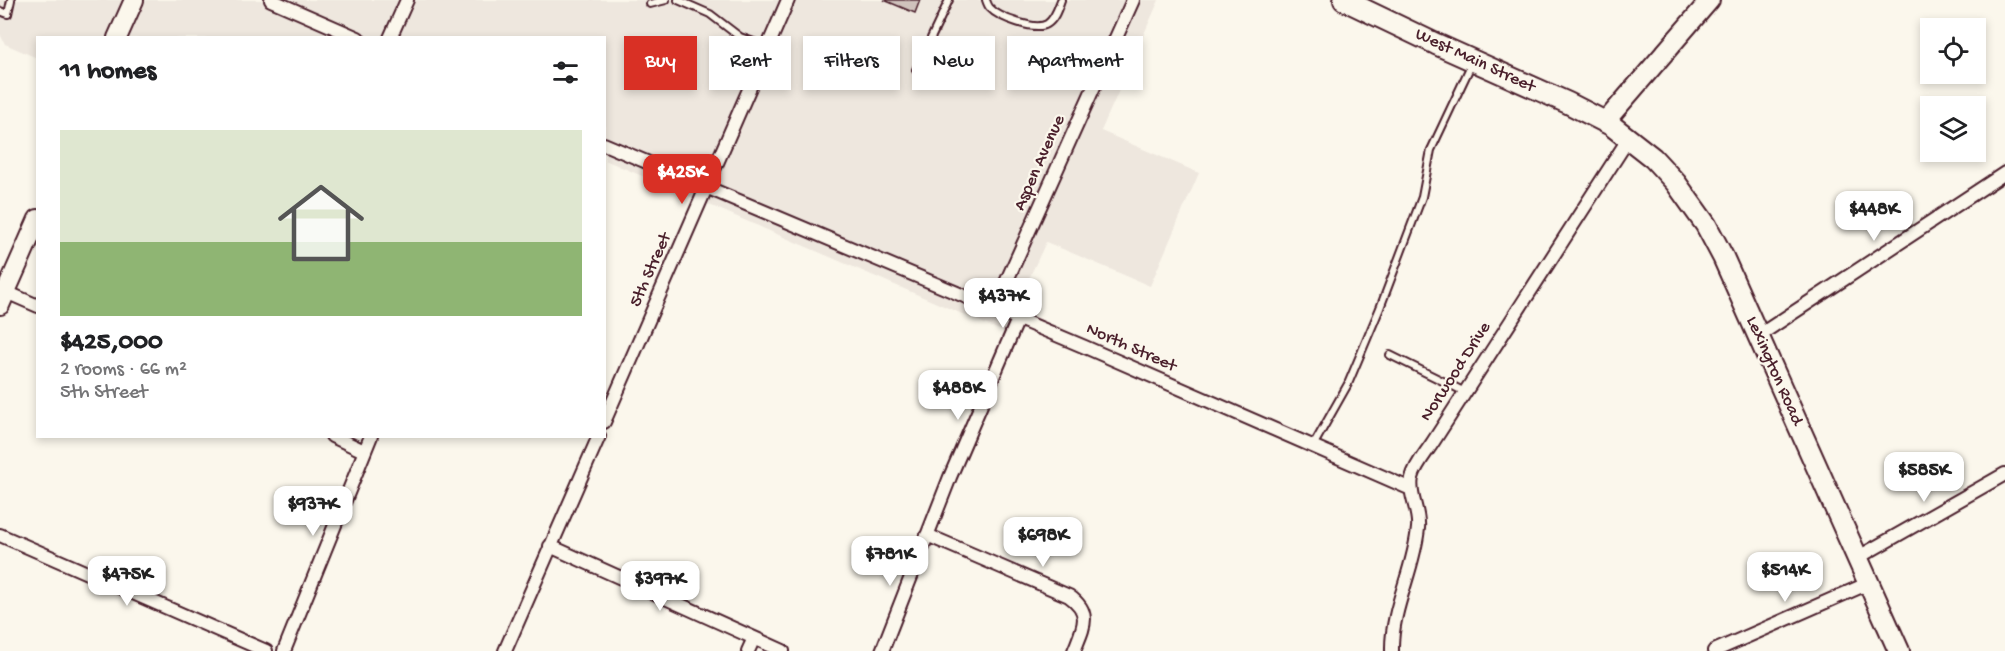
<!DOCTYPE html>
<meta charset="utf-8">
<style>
body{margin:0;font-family:"Gochi Hand",sans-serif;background:#f2f2f2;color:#202124;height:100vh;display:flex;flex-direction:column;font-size:22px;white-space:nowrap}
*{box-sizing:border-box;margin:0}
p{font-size:20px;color:#757577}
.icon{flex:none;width:33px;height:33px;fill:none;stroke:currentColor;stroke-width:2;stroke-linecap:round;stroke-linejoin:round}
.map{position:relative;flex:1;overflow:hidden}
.panel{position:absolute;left:36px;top:36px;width:570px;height:402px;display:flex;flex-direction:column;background:#fff;border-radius:0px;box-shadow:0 3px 9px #0003}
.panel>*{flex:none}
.top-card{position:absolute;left:624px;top:36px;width:570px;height:54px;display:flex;gap:12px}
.buttons{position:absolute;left:1920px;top:18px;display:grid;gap:12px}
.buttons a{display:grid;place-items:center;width:66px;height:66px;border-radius:0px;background:#fff;box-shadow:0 3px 9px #0003;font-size:30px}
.price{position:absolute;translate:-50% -51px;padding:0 14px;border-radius:12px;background:#fff;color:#222;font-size:20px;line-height:39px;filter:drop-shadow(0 2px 3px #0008)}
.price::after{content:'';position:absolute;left:50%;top:36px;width:18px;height:14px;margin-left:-9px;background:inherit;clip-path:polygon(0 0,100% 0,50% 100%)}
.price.selected{background:#d93025;color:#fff}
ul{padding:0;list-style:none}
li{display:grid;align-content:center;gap:12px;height:318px;padding:0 24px}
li+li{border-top:2px solid #e0e0e0}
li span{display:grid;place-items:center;height:186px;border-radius:0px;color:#555}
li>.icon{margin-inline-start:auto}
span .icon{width:108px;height:108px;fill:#fffc;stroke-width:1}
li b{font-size:26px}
h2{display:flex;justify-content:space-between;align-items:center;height:72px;padding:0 24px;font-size:26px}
.chip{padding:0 21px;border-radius:0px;background:#fff;box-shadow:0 3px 9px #0003;font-size:21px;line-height:54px}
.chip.selected{background:#d93025;color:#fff}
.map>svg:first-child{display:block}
</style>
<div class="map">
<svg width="2005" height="651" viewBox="0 0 2005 651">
<rect width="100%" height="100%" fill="#fbf7ec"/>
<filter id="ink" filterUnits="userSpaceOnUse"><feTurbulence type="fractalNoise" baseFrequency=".0167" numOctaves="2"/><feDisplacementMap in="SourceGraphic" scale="12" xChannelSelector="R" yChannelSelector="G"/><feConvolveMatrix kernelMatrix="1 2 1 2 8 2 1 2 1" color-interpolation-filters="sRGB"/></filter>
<g filter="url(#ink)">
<path fill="#eee7de" d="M0 0H1159L1101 131 1199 173 1150 286 1046 242 1004 332 605 160 604 38H38L37 58 5 44 0 34Z"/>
<path fill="#cfc2bc" stroke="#4a1f2b" stroke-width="1.5" d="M884 0H920L915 13Z"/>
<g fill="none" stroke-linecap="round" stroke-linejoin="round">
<defs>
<path id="lane" d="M678 0 710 14 740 37 767 47
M986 0C987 3 988 6 990 8 999 18 1036 31 1047 24 1055 19 1058 8 1061 0
M650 4 666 0
M0 11 8 14 11 0
M916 70 949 0
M1390 355 1465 392
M1313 446 1348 384 1380 308 1422 197 1431 150 1472 63"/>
<path id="street" d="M271 0 358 38
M390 38 407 0
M604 144 1085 347 1411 489
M6 292 38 306
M994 309 1133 0
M1758 336 2005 173
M604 422 788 0
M332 436 364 451
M0 535 266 651
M927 535 1069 596C1093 613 1083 628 1074 651
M550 546 783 651
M1857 558 2005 474
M284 651 371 436
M505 651 599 436
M748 651 754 638
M882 651 950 477 1018 319
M1392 651C1391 608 1414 571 1418 528 1420 511 1408 495 1412 478 1415 465 1426 453 1433 442L1629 138
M1714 651 1869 583"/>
<path id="secondary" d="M117 38 134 0
M1605 122 1710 0
M0 305 38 219"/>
<path id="primary" d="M1344 0 1436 44 1568 103 1611 125 1653 158 1676 183 1706 225 1723 257 1899 651"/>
</defs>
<use href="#lane" stroke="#4a1f2b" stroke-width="10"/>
<use href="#street" stroke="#4a1f2b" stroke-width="16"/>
<use href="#secondary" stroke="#4a1f2b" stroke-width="22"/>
<use href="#primary" stroke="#4a1f2b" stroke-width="24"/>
<use href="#lane" stroke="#fbf7ec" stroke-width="6"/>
<use href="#street" stroke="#fbf7ec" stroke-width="12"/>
<use href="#secondary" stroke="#fbf7ec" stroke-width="18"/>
<use href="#primary" stroke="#fbf7ec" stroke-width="20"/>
</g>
</g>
<g text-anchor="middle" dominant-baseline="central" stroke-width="4.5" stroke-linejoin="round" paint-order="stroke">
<g font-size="18" fill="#4a1f2b" stroke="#fbf7ec">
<text transform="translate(1475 61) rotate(25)">West Main Street</text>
<text transform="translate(1040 163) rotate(-66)">Aspen Avenue</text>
<text transform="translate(651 270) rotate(-66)">5th Street</text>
<text transform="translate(1131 348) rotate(24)">North Street</text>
<text transform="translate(1774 371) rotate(66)">Lexington Road</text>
<text transform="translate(1456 372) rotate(-57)">Norwood Drive</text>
</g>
</g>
</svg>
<div class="buttons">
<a><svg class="icon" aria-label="locate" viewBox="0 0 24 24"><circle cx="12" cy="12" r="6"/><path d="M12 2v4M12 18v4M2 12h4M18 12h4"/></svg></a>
<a><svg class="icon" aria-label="layers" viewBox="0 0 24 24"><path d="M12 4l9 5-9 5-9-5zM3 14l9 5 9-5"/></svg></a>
</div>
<b class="price selected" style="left:682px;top:205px">$425K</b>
<b class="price" style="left:1874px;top:242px">$448K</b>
<b class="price" style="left:1003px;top:329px">$437K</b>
<b class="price" style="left:958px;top:421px">$488K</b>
<b class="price" style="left:1924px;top:503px">$585K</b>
<b class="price" style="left:313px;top:537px">$937K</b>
<b class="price" style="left:1043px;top:568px">$698K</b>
<b class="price" style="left:890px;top:587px">$781K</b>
<b class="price" style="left:1785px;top:603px">$514K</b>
<b class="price" style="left:127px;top:607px">$475K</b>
<b class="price" style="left:660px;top:612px">$397K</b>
<div class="top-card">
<a class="chip selected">Buy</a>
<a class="chip">Rent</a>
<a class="chip">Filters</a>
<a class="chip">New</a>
<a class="chip">Apartment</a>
</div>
<section class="panel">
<h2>11 homes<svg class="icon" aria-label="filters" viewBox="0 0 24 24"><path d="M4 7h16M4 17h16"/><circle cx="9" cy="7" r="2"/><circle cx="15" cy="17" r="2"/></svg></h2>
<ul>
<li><span style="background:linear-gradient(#dfe7d0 60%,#8fb573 0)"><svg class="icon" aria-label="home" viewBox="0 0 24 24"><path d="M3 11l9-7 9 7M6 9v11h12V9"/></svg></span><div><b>$425,000</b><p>2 rooms · 66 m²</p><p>5th Street</p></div></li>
</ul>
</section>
</div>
